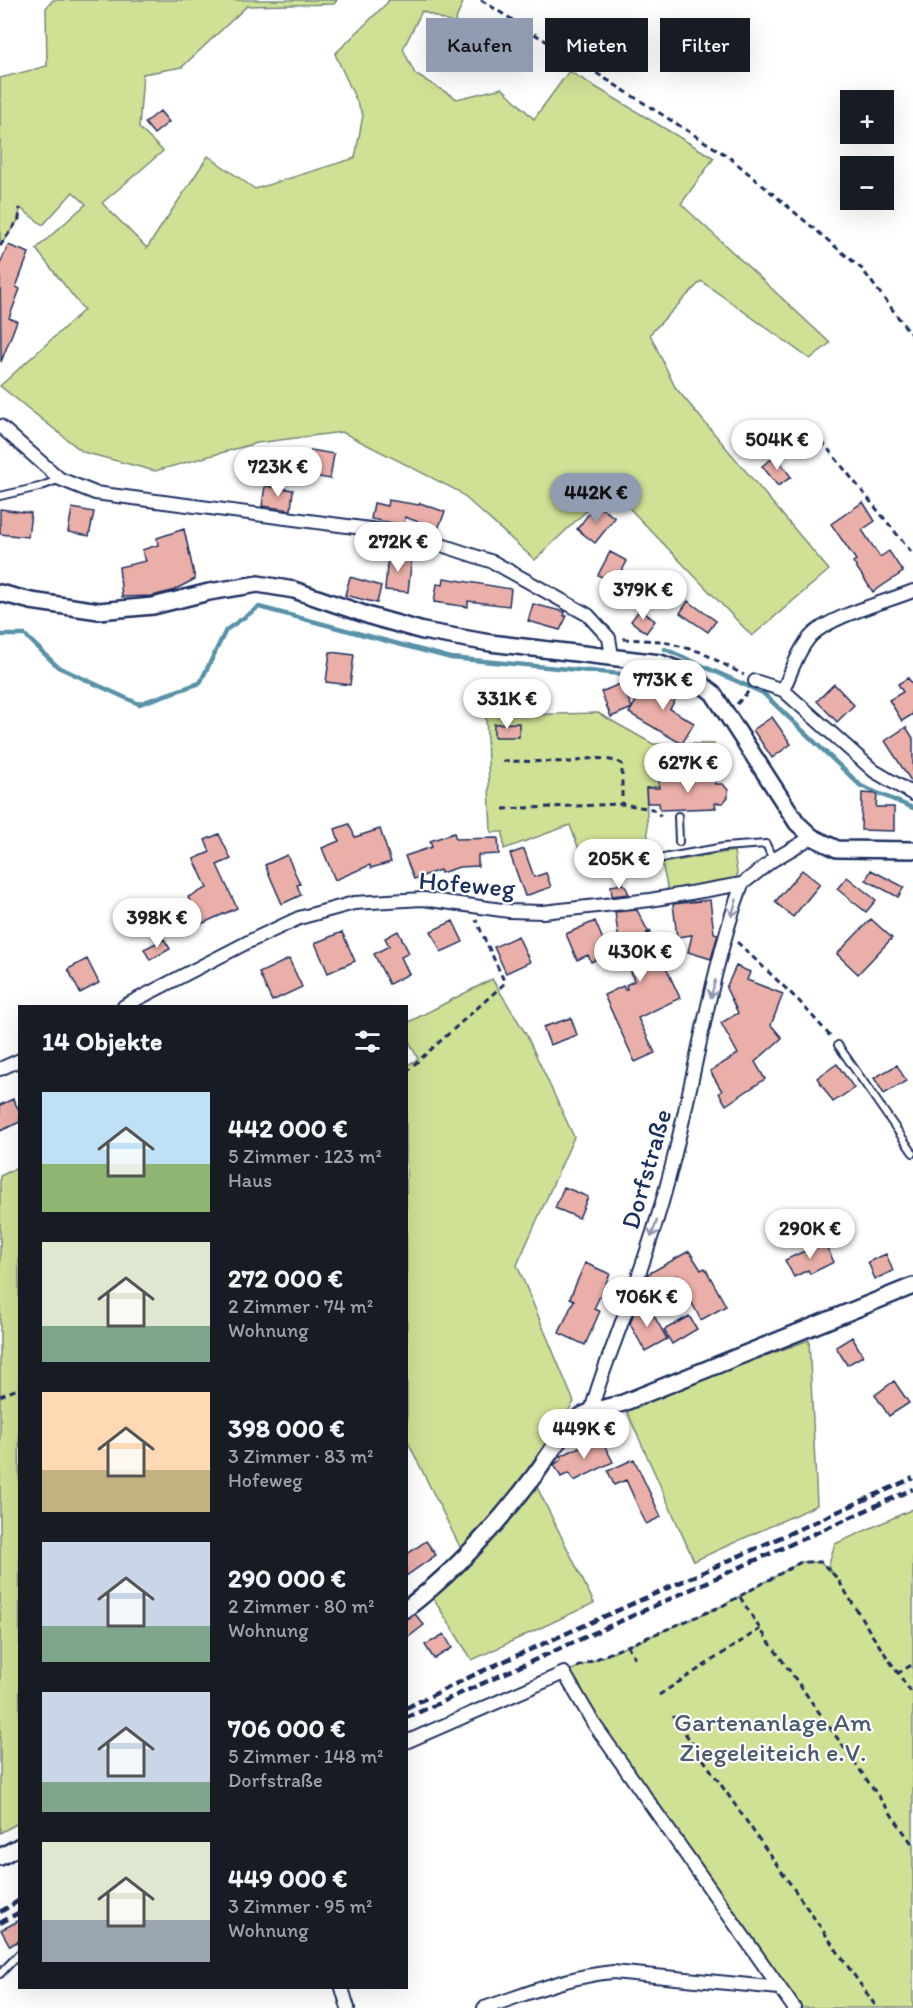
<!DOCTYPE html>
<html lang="de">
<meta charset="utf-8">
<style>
body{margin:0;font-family:Itim,sans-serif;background:#242831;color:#f1f3f6;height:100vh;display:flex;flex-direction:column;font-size:22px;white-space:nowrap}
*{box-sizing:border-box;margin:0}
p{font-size:20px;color:#9ea1a6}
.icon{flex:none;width:33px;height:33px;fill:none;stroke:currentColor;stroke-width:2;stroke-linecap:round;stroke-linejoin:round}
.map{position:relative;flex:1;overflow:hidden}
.panel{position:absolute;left:18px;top:1005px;width:390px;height:984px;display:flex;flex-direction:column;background:#171b24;border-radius:0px;box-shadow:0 6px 24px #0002}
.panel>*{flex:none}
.guide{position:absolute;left:426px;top:18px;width:396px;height:54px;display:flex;gap:12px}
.fabs{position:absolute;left:840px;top:90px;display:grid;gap:12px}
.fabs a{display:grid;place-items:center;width:54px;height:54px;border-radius:0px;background:#171b24;box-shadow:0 6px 24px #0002;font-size:30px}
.price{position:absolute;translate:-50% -51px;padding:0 14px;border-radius:21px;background:#fff;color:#222;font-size:20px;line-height:39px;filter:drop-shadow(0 2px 3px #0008)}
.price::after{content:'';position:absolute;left:50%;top:36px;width:18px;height:14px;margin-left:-9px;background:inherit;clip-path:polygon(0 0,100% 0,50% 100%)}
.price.active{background:#919bb2;color:#111}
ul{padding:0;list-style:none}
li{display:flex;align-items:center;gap:18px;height:150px;padding:0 24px}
li span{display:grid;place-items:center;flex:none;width:168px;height:120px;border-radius:0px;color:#555}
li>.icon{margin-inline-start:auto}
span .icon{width:72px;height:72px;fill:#fffc;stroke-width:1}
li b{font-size:26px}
h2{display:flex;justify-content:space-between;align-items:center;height:72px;padding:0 24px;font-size:26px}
.chip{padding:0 21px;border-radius:0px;background:#171b24;box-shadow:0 6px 24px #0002;font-size:21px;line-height:54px}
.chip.active{background:#919bb2;color:#111}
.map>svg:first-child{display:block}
</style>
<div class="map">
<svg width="913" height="2008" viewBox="0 0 913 2008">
<rect width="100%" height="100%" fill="#fff"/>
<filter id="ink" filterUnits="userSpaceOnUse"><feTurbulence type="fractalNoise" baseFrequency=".0167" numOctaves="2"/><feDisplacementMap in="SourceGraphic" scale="12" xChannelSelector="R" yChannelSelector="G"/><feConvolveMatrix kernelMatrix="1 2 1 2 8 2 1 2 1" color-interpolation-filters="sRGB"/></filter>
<g filter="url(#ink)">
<path fill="#cfe195" stroke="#75887a" stroke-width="1.5" d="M53 0H337L334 4 247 6 182 67 143 74 139 128 163 151 102 203 147 248 208 156 255 189 355 158 363 115 335 54 388 2V0H464L454 24 422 11 403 49 415 74 457 99 502 88 534 119 569 71 714 158 681 204 830 343 810 359 701 281 650 334 675 387 829 570 752 636 610 488 535 560 458 491 342 432 257 443 155 471 83 452 0 386 84 310 36 249 86 204 73 192 43 225 20 208 19 219 0 246V78L47 66 46 8Z
M598 713 653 744H714L715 778 646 788 648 841 636 839 580 852 570 825 504 849 503 832H491L486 716Z
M734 851 738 880 668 891 662 863Z
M492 979 526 1034 574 1137 517 1265 574 1402 529 1472 462 1551 407 1440 406 1066 418 1059 407 1037V1023Z
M19 1167 20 1822 0 1833V1176Z
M809 1340 817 1505 694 1561 625 1407Z
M536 1485 594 1603 472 1660 433 1598 474 1558Z
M913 1509V2008H794L564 1673 722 1606 801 1562H821L834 1575 828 1566 835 1544Z"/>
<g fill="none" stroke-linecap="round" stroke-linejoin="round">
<path stroke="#5992a7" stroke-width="4.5" d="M0 635H25L58 667 139 704 200 683 226 630 259 607 451 658 621 674
M665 649 763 693 861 786 913 808"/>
</g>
<path fill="#eaafa8" stroke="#1b2f5e" stroke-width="1.5" d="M160 111 169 122 154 134 145 123Z
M8 245 29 253 16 287 20 289 9 318 17 321 1 362 0 264Z
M311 450 334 454 330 479 307 475Z
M776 456 791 477 778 486 762 466Z
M265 486 293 490 291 510 262 506Z
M388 500 419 505 420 503 445 512 438 529 405 517 404 525 371 519 374 503 387 506Z
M863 502 875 521 862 530 880 557 889 551 903 572 873 592 853 562 856 560 831 524Z
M600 507 615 518 595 543 577 529 591 511 595 514Z
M72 508 94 512 89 536 68 532Z
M0 509 31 513 28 537 0 534Z
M184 529 195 579 172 591 152 596 122 597 119 567 146 561 142 550 158 545 157 538Z
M610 552 627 561 615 584 598 575Z
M388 555 412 557 408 592 385 590Z
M350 577 381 586 377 603 345 595Z
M444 578 511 589 509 606 468 601V607L434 602 437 584 443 585Z
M688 601 716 621 708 632 680 613Z
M533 604 565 612 564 616H567L560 630 528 621Z
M640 609 655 621 646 633 631 621Z
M330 652 354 655 350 685 326 682Z
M660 675 682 688 670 709 694 723 682 744 629 713 639 696 645 700Z
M908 678 913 685V714L902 721 889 700 903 692 898 684Z
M622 683 632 708 611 717 601 692Z
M834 684 854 705 837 722 817 701Z
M772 717 791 744 772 758 753 730Z
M519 723V737H494V724Z
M906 727 913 738V784L885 741Z
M715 778V784H723L728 790V797L723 803H715L716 808 660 810 659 803H647L646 788H659V780Z
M862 793 877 794 876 807H894V831L861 830Z
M349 824 355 837 380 829 391 862 371 868 370 865 335 880 322 848 339 841 335 829Z
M454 833 456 839 498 838 499 854 478 855V866L459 867 441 873 440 870 414 879 405 856 432 847 430 841Z
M219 834 231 859 217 865 237 908 201 924 188 897 207 888 194 859 210 852 205 840Z
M627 848 632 861 603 872 598 859Z
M524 849 534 877 546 873 551 887 525 896 510 854Z
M287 855 300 884 297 885 301 895 282 904 265 865Z
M802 870 820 884 793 917 775 902Z
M871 870 904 887 898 897 866 880Z
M847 877 876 900 866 912 837 889Z
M624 884 629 894 612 896 611 886Z
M710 900 714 933 718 934 711 959 688 952 692 935 677 937 673 904Z
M637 910 651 937 656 935 664 954 660 955 680 998 638 1018 655 1053 635 1062 604 995 623 986 625 990 627 989 626 985 634 981 623 948 620 949 615 912Z
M871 919 892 938 858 974 837 954Z
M453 921 463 942 441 952 431 931Z
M595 921 609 954 591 962 588 955 577 960 566 934Z
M398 931 409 953 401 957 409 974 389 984 374 954 389 946 385 938Z
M342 932 355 961 328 973 315 943Z
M518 936 530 962 506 973 494 947Z
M164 939 170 949 150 960 144 949Z
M87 959 99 983 80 993 68 969Z
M289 959 302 987 272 1001 259 973Z
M736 966 750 972 747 980 783 994 771 1025 782 1038 755 1062 765 1079 726 1105 719 1093 722 1091 710 1071 738 1054 721 1023 738 1013 726 988Z
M571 1018 577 1035 550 1045 543 1027Z
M837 1064 854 1088 833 1102 817 1078Z
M897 1065 906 1081 884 1094 874 1078Z
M13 1099 20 1112V1122L0 1131V1105Z
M564 1187 588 1197 579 1218 555 1208Z
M824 1242 834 1262 810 1274 808 1270 794 1277 785 1260Z
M689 1251 701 1270 705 1268 726 1306 701 1320 677 1275 648 1292 644 1284 648 1274Z
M886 1254 893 1271 875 1279 868 1262Z
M585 1263 610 1274 594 1309 600 1311 585 1345 559 1333 574 1300 570 1298Z
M648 1305 667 1339 645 1351 630 1324 634 1312Z
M689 1316 697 1329 672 1344 664 1330Z
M852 1337 863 1356 847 1365 836 1347Z
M894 1381 909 1403 889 1416 875 1395Z
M600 1437 613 1462 574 1481 569 1473 561 1477 554 1465 562 1459 561 1456Z
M634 1459 661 1517 646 1524 626 1480 614 1485 608 1471Z
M426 1541 436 1555 406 1576V1555Z
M415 1614 424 1625 406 1639V1620Z
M444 1634 452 1648 434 1659 425 1645Z
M20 1920V1940L10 1946 1 1930Z"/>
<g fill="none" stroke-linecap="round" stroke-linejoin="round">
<defs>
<path id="service" d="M0 496 39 487 60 479
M678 816 679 842
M663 858 724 847 766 844 773 860
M838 1045 913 1153
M0 1974 20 1953"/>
<path id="minor" d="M0 426 60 479 95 493 408 534 493 562 588 615 609 638 612 656
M755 681 783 690 874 771 913 794
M783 690C791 673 798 650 811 636 830 616 886 602 913 591
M124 1006 250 941 299 918 354 903 423 899 509 911 543 912 650 900 742 884 773 860 812 837
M0 1069 20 1060
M591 1412C598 1383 609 1358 619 1330 636 1284 653 1236 666 1188 694 1088 707 982 742 884
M406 1742 564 1673 594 1724 794 2008
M342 1988 348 2008
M484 2008C527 1994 568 1976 613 1972L780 1988"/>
<path id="tertiary" d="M0 593 31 601 99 611 153 606 209 592 258 584 294 590 373 617 423 631 490 643 660 663 687 673 713 693 797 823 812 837 837 849 913 850
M406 1609C454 1572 498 1524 534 1476 547 1459 558 1439 572 1423 585 1410 606 1408 623 1403L913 1286
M0 1857 20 1846"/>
</defs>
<use href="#service" stroke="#1b2f5e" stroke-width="10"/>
<use href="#minor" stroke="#1b2f5e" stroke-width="16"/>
<use href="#tertiary" stroke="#1b2f5e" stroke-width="20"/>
<path stroke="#1b2f5e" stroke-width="3" stroke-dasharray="6 4.5" stroke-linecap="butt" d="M481 0 729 157 862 269 913 337
M0 246 19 219 20 208
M815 433 913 554
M623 639 661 641 701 652 744 675
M737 704 749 691
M503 761 574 762C589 757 608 757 622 764V803
M503 809 622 804 652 809 661 816
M646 934 655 930
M737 942 799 1001 832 1038
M406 1072 505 983 476 920
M0 1396 20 1388
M740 1597 760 1629 913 1845
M627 1645 635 1658
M577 1667 722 1606 801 1562H821L837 1578 872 1635 913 1695
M897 1674 913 1664
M659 1695 760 1629
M673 1716 877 2008"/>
<use href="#service" stroke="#fff" stroke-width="6"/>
<use href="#minor" stroke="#fff" stroke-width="12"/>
<use href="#tertiary" stroke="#fff" stroke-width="15"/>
<path stroke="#1b2f5e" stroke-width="4.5" stroke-dasharray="9 4.5" stroke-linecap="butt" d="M406 1708 478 1673 913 1478
M406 1718 913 1489
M0 1912 20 1900
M0 1923 20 1912"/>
</g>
<defs><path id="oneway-shaft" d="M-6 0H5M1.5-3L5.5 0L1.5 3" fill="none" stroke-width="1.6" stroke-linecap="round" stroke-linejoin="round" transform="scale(1.5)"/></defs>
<g stroke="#8d97ae">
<use href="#oneway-shaft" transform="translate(734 908) rotate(107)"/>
<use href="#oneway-shaft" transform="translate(713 989) rotate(104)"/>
<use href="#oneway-shaft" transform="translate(654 1229) rotate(109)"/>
</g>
</g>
<g text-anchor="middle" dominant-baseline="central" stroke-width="4.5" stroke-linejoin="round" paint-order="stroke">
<g font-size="26" fill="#1b2f5e" stroke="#fff">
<text transform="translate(467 884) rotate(5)">Hofeweg</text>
<text transform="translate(646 1169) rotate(-74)">Dorfstraße</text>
</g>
<g font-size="26" fill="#485c6c" stroke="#fff">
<text x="773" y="1722">Gartenanlage Am<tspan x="773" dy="30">Ziegeleiteich e.V.</tspan></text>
</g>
</g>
</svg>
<div class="fabs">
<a>+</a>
<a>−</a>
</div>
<b class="price" style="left:777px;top:471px">504K €</b>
<b class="price" style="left:278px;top:498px">723K €</b>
<b class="price active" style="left:596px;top:524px">442K €</b>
<b class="price" style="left:398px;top:573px">272K €</b>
<b class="price" style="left:643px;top:621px">379K €</b>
<b class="price" style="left:663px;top:711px">773K €</b>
<b class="price" style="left:507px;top:730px">331K €</b>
<b class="price" style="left:688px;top:794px">627K €</b>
<b class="price" style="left:619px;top:890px">205K €</b>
<b class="price" style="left:157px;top:949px">398K €</b>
<b class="price" style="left:640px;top:983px">430K €</b>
<b class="price" style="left:810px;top:1260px">290K €</b>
<b class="price" style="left:647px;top:1328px">706K €</b>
<b class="price" style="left:584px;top:1460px">449K €</b>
<div class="guide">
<a class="chip active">Kaufen</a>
<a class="chip">Mieten</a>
<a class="chip">Filter</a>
</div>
<section class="panel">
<h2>14 Objekte<svg class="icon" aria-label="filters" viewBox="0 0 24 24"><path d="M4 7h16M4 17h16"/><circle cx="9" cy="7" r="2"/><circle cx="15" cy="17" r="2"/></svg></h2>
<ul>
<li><span style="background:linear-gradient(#bfe0f5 60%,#8fb573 0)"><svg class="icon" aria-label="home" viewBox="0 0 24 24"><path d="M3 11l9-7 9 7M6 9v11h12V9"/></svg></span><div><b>442 000 €</b><p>5 Zimmer · 123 m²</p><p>Haus</p></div></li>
<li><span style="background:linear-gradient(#dfe7d0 70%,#7fa58c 0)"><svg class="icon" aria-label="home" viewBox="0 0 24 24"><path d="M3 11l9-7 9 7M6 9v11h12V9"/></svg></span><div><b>272 000 €</b><p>2 Zimmer · 74 m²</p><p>Wohnung</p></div></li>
<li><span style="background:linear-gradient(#ffd9b3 65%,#c2b280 0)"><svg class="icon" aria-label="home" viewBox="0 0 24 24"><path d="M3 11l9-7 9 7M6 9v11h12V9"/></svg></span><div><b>398 000 €</b><p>3 Zimmer · 83 m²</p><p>Hofeweg</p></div></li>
<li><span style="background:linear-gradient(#c9d6e8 70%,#7fa58c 0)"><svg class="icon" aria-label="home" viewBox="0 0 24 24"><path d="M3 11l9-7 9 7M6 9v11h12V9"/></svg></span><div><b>290 000 €</b><p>2 Zimmer · 80 m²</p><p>Wohnung</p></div></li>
<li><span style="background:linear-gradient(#c9d6e8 75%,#7fa58c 0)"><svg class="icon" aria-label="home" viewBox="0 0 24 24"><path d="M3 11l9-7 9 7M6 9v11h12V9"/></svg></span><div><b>706 000 €</b><p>5 Zimmer · 148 m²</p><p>Dorfstraße</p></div></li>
<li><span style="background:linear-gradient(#dfe7d0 65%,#9aa5b1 0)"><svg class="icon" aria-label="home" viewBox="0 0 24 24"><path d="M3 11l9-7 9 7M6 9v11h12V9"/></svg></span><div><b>449 000 €</b><p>3 Zimmer · 95 m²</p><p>Wohnung</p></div></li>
</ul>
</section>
</div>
